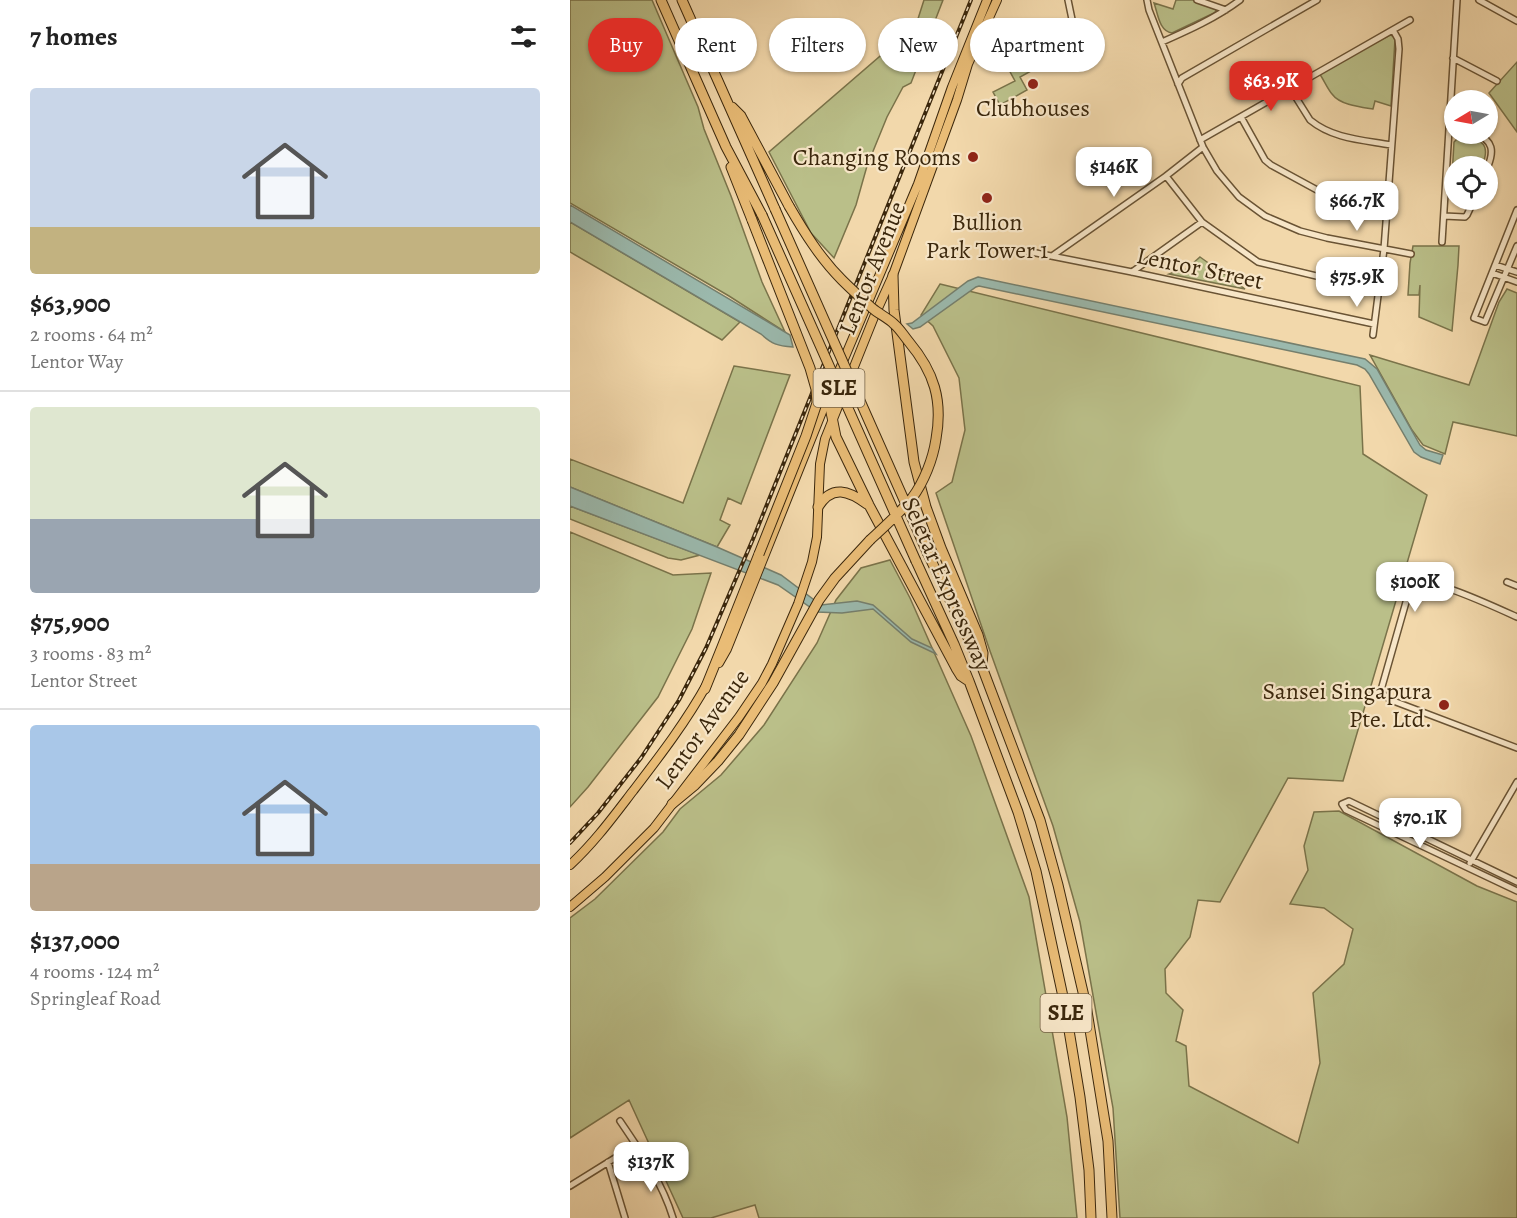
<!DOCTYPE html>
<meta charset="utf-8">
<style>
body{margin:0;font-family:Alegreya,serif;background:#f6f6f6;color:#222;height:100vh;display:flex;flex-direction:column;font-size:22px;white-space:nowrap}
*{box-sizing:border-box;margin:0}
p{font-size:20px;color:#767676}
.icon{flex:none;width:33px;height:33px;fill:none;stroke:currentColor;stroke-width:2;stroke-linecap:round;stroke-linejoin:round}
.map{position:relative;flex:1;overflow:hidden}
.panel{display:flex;flex-direction:column;background:#fff;width:570px}
.panel>*{flex:none}
.top-card{position:absolute;left:18px;top:18px;width:570px;height:54px;display:flex;gap:12px}
.needle{width:39px;rotate:260deg}
.tools{position:absolute;left:874px;top:90px;display:grid;gap:12px}
.tools a{display:grid;place-items:center;width:54px;height:54px;border-radius:50%;background:#fff;box-shadow:0 2px 4px #0004;font-size:30px}
.price{position:absolute;translate:-50% -51px;padding:0 14px;border-radius:12px;background:#fff;color:#222;font-size:20px;line-height:39px;filter:drop-shadow(0 2px 3px #0008)}
.price::after{content:'';position:absolute;left:50%;top:36px;width:18px;height:14px;margin-left:-9px;background:inherit;clip-path:polygon(0 0,100% 0,50% 100%)}
.price.on{background:#d93025;color:#fff}
ul{padding:0;list-style:none}
li{display:grid;align-content:center;gap:12px;height:318px;padding:0 30px}
li+li{border-top:2px solid #e0e0e0}
li span{display:grid;place-items:center;height:186px;border-radius:6px;color:#555}
li>.icon{margin-inline-start:auto}
span .icon{width:108px;height:108px;fill:#fffc;stroke-width:1}
li b{font-size:26px}
h2{display:flex;justify-content:space-between;align-items:center;height:72px;padding:0 30px;font-size:26px}
.pill{padding:0 21px;border-radius:27px;background:#fff;box-shadow:0 2px 4px #0004;font-size:21px;line-height:54px}
.pill.on{background:#d93025;color:#fff}
main{display:flex;flex:1;min-height:0}
.map>svg:first-child{display:block}
</style>
<main>
<section class="panel">
<h2>7 homes<svg class="icon" aria-label="filters" viewBox="0 0 24 24"><path d="M4 7h16M4 17h16"/><circle cx="9" cy="7" r="2"/><circle cx="15" cy="17" r="2"/></svg></h2>
<ul>
<li><span style="background:linear-gradient(#c9d6e8 75%,#c2b280 0)"><svg class="icon" aria-label="home" viewBox="0 0 24 24"><path d="M3 11l9-7 9 7M6 9v11h12V9"/></svg></span><div><b>$63,900</b><p>2 rooms · 64 m²</p><p>Lentor Way</p></div></li>
<li><span style="background:linear-gradient(#dfe7d0 60%,#9aa5b1 0)"><svg class="icon" aria-label="home" viewBox="0 0 24 24"><path d="M3 11l9-7 9 7M6 9v11h12V9"/></svg></span><div><b>$75,900</b><p>3 rooms · 83 m²</p><p>Lentor Street</p></div></li>
<li><span style="background:linear-gradient(#a9c7e8 75%,#b9a48a 0)"><svg class="icon" aria-label="home" viewBox="0 0 24 24"><path d="M3 11l9-7 9 7M6 9v11h12V9"/></svg></span><div><b>$137,000</b><p>4 rooms · 124 m²</p><p>Springleaf Road</p></div></li>
</ul>
</section>
<div class="map">
<svg width="947" height="1218" viewBox="0 0 947 1218">
<rect width="100%" height="100%" fill="#f2d8ab"/>
<filter id="stains"><feTurbulence type="fractalNoise" baseFrequency=".00333" numOctaves="4"/><feColorMatrix values="0 0 0 0 .2 0 0 0 0 .09 0 0 0 0 .02 0 0 0 .5 -.17"/></filter>
<radialGradient id="worn" r=".72"><stop offset=".6" stop-color="#630" stop-opacity="0"/><stop offset="1" stop-color="#630" stop-opacity=".3"/></radialGradient>
<path fill="#babf89" stroke="#7a734a" stroke-width="1.5" d="M0 0H82L128 107 134 129 161 196 192 282 215 332 159 296 0 203Z
M354 0H373L341 83 333 87 317 117 297 166 286 205 264 258 241 233 199 152 346 25Z
M606 0H625L645 8 646 11 644 13 602 33C589 31 588 14 584 3L603 9Z
M820 35 823 36 825 39 821 106 805 101 803 109C790 107 770 105 762 94 757 88 754 80 749 73Z
M492 39 499 50 450 77 457 90 430 105 423 92 445 81 438 68Z
M947 62V132L919 93Z
M889 137C910 139 922 142 912 166H885V177H882L884 142Z
M0 222 170 322 152 340 0 252Z
M843 246H889L888 265 882 331 849 317 850 285 849 295H838L840 263Z
M630 257 675 289 599 274 607 271 613 272Z
M370 284 790 386 793 454 857 495 773 781 718 778 650 902 628 900 620 937 595 969 596 993 613 1010 606 1041 616 1046 619 1086 728 1143 750 1063 743 993 774 964 783 929 754 908 720 904 738 870 734 846 744 812 769 811 907 886 947 902V1218H550L543 1108 510 922 483 826 420 651 366 493 382 482 395 430 389 378 363 326 351 315Z
M937 289 947 293V436L883 422 875 454 853 445 842 430 800 355 899 385 929 302Z
M164 366 220 375 171 504 158 498 150 520 160 525 147 547 0 487V459L113 503Z
M0 506 130 555 111 560 98 558 0 519Z
M0 532 103 575 141 573 122 629 88 697 18 787 0 807Z
M320 560 340 598 401 736 459 897 497 1117 507 1218H189L185 1205 141 1218H113L59 1100 0 1138V918L25 899 93 832 110 809 151 775 194 725 247 643 266 600 291 568Z"/>
<path fill="#9bb9ad" stroke="#757f6d" stroke-width="1.5" d="M0 205 220 335 223 347C207 346 202 344 191 334L0 222Z
M408 277 795 359 807 369 850 445 856 450 873 455 870 464 851 457 844 452 799 374 795 369 787 365 409 286 406 287 350 327 343 329 337 324 342 323 398 281Z
M0 487 147 547 211 575 251 605 287 601 303 605 342 639 362 648 366 654 341 642 303 609 272 613 247 612 208 585 0 506Z"/>
<g fill="none" stroke-linecap="round" stroke-linejoin="round">
<defs>
<path id="street" d="M498 0 504 29
M577 0 579 10 633 147 647 171 669 197 695 216 730 231 757 238 841 254
M627 0 656 10
M909 0 947 21
M592 42C619 30 646 18 670 0
M883 58 927 81
M608 84 612 78 747 0
M720 88 740 120C763 139 793 140 821 145
M671 117 695 160 701 165 747 190 818 205
M907 134C923 141 924 151 918 166
M630 140 840 20
M596 176 632 222 688 262 809 291
M947 210 904 318 915 322 947 246
M874 216 895 217 897 215 904 200
M872 242 887 0
M456 251 562 272 804 324
M482 256 596 176 633 147
M925 265 947 272
M562 272 632 222
M922 273 947 282
M803 335 814 249 829 49 828 39 823 30
M937 582 947 586
M947 617C927 608 861 577 842 581L811 690C814 697 819 699 826 702L947 748
M900 863 947 782
M947 882 779 801 772 804 776 810 947 891
M50 1121C71 1152 92 1182 103 1218
M38 1162 55 1218
M0 1186 53 1153 67 1146"/>
<path id="primary" d="M149 663 157 649 258 397 348 184 382 87 417 0
M0 865C24 843 43 817 63 791 89 757 116 722 137 684
M0 907 35 877 84 828 169 717 192 683 202 664 228 604 242 562 247 537 250 464 255 439 304 317 323 275 387 100 398 64 427 0"/>
<path id="highway" d="M91 0 156 147 192 215
M112 0 205 209
M162 107 171 116 219 206
M161 167 182 220
M323 275 324 310 344 462 356 507 371 548 408 635 413 653 412 664
M258 397 266 437 299 505 386 668 391 676 397 680
M248 507C262 484 279 491 297 504
M358 554 412 667 470 820 488 885 516 1005 538 1141 542 1218
M346 561 384 644 399 681 448 812 466 871 495 1006 510 1097 519 1170 521 1218
M135 689 152 647 189 554
M102 804 125 785 148 761 169 735 203 683 249 600 265 578 300 540"/>
</defs>
<use href="#street" stroke="#695334" stroke-width="8"/>
<use href="#primary" stroke="#3b270c" stroke-width="10"/>
<use href="#highway" stroke="#3b270c" stroke-width="11"/>
<use href="#street" stroke="#f7e6c8" stroke-width="5"/>
<use href="#primary" stroke="#e9bc76" stroke-width="8"/>
<use href="#highway" stroke="#e9bc76" stroke-width="9"/>
<defs>
<path id="rail" d="M0 843 28 813 71 758 109 700 136 648 183 539 401 0"/>
</defs>
<use href="#rail" stroke="#3b270c" stroke-width="4"/>
<use href="#rail" stroke="#f7e6c8" stroke-width="1.5" stroke-dasharray="4.5" stroke-linecap="butt"/>
<defs>
<path id="highway-bridge" d="M219 206C234 232 250 258 272 280 282 290 292 299 302 308 309 314 318 318 324 324 330 329 334 336 339 342 364 372 373 400 366 439 363 459 354 482 342 498 330 513 314 527 300 540
M205 209 358 554
M192 215 346 561
M182 220 240 368 246 389 247 403 236 436 189 554"/>
</defs>
<use href="#highway-bridge" stroke="#3b270c" stroke-width="11" stroke-linecap="butt"/>
<use href="#highway-bridge" stroke="#e9bc76" stroke-width="9"/>
</g>
<g fill="#8f2418" stroke="#f7e6c8" stroke-width="2">
<circle cx="463" cy="84" r="6"/>
<circle cx="403" cy="157" r="6"/>
<circle cx="417" cy="198" r="6"/>
<circle cx="874" cy="705" r="6"/>
</g>
<g text-anchor="middle" dominant-baseline="central" stroke-width="4.5" stroke-linejoin="round" paint-order="stroke">
<g fill="#f7e6c8" stroke="#736044" stroke-width="1.5">
<rect x="243.5" y="369" width="51" height="38" rx="4.5"/>
<rect x="470.5" y="994" width="51" height="38" rx="4.5"/>
</g>
<g font-size="22" font-weight="bold" fill="#3b270c">
<text x="269" y="388">SLE</text>
<text x="496" y="1013">SLE</text>
</g>
<g font-size="24" fill="#3b270c" stroke="#f7e6c8">
<text x="463" y="108">Clubhouses</text>
<text x="391" y="157" text-anchor="end">Changing Rooms</text>
<text x="417" y="222">Bullion<tspan x="417" dy="28">Park Tower 1</tspan></text>
<text x="862" y="691" text-anchor="end">Sansei Singapura<tspan x="862" dy="28">Pte. Ltd.</tspan></text>
</g>
<g font-size="24" fill="#3b270c" stroke="#f7e6c8">
<text transform="translate(302 268) rotate(-68)">Lentor Avenue</text>
<text transform="translate(630 268) rotate(12)">Lentor Street</text>
<text transform="translate(377 584) rotate(66)">Seletar Expressway</text>
<text transform="translate(132 729) rotate(-54)">Lentor Avenue</text>
</g>
</g>
<rect width="100%" height="100%" filter="url(#stains)"/>
<rect width="100%" height="100%" fill="url(#worn)"/>
</svg>
<div class="tools">
<a><svg class="needle" viewBox="-14 -14 28 28"><path d="M0-13l5 13h-10z" fill="#e53935"/><path d="M0 13l5-13h-10z" fill="#767676"/></svg></a>
<a><svg class="icon" aria-label="locate" viewBox="0 0 24 24"><circle cx="12" cy="12" r="6"/><path d="M12 2v4M12 18v4M2 12h4M18 12h4"/></svg></a>
</div>
<b class="price on" style="left:701px;top:112px">$63.9K</b>
<b class="price" style="left:544px;top:198px">$146K</b>
<b class="price" style="left:787px;top:232px">$66.7K</b>
<b class="price" style="left:787px;top:308px">$75.9K</b>
<b class="price" style="left:845px;top:613px">$100K</b>
<b class="price" style="left:850px;top:849px">$70.1K</b>
<b class="price" style="left:81px;top:1193px">$137K</b>
<div class="top-card">
<a class="pill on">Buy</a>
<a class="pill">Rent</a>
<a class="pill">Filters</a>
<a class="pill">New</a>
<a class="pill">Apartment</a>
</div>
</div>
</main>
